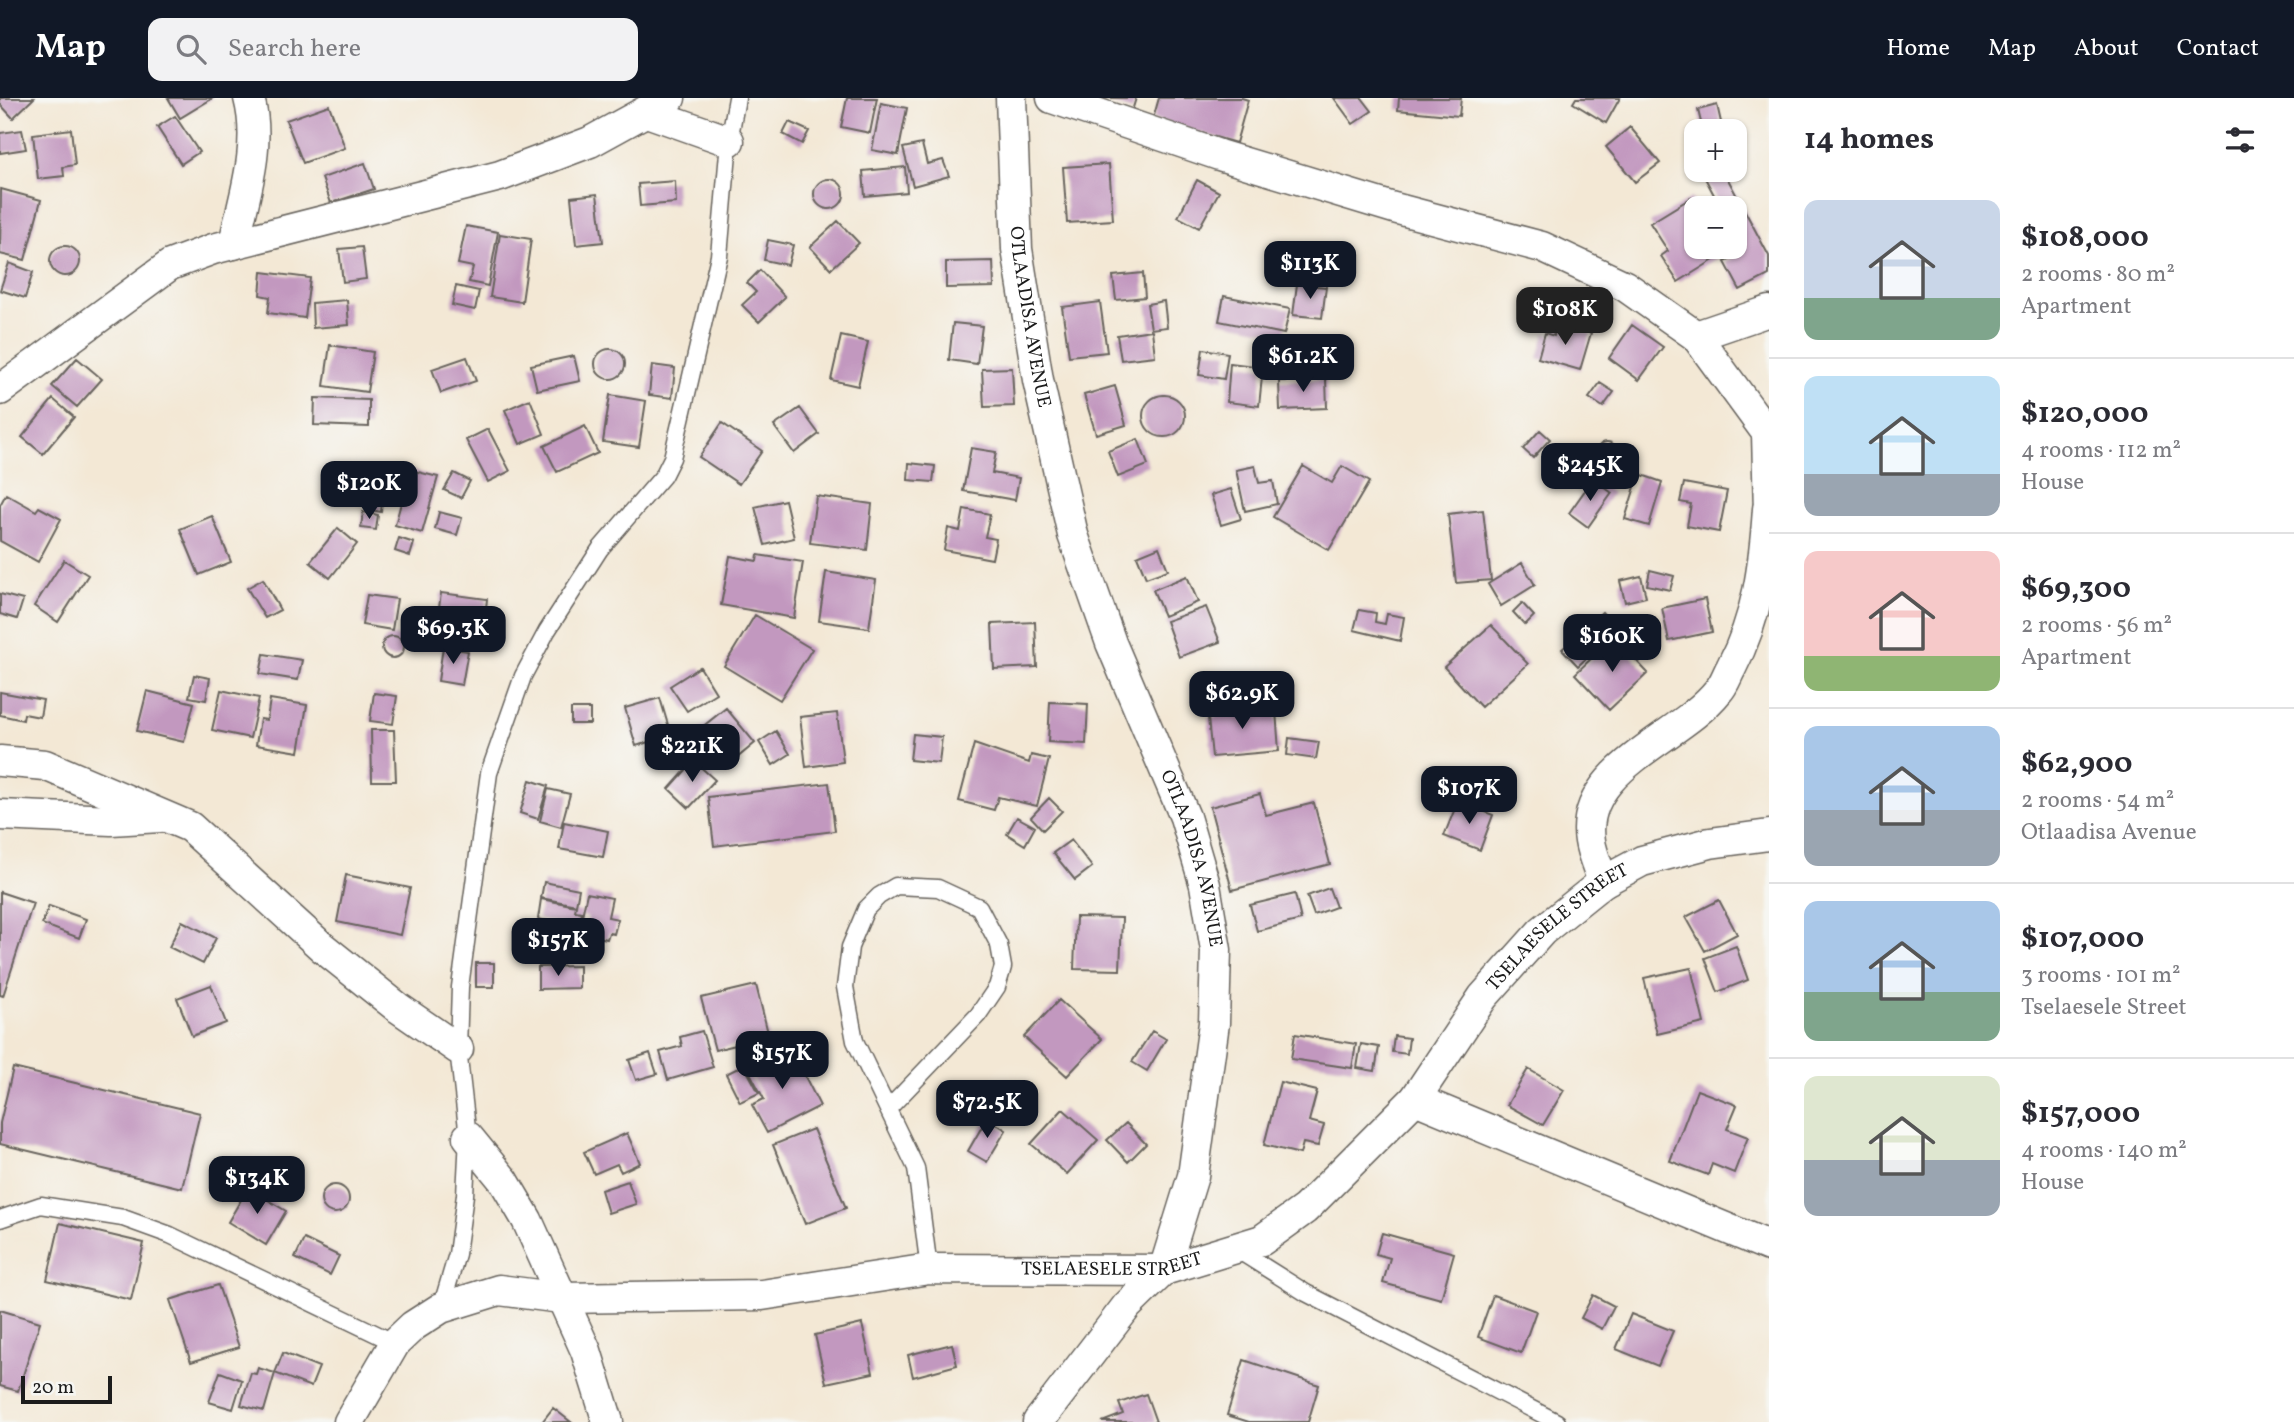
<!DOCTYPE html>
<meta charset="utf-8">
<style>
body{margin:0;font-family:Vollkorn,serif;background:#f2f2f3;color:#2b2b33;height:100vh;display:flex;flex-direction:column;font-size:26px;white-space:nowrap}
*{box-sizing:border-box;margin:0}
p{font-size:23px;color:#7c7c81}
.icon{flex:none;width:38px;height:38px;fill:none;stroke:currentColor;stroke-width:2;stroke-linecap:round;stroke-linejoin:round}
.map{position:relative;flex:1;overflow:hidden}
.side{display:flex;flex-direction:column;background:#fff;width:525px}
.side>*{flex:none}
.buttons{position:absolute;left:1684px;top:21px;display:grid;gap:14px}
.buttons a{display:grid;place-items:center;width:63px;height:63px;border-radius:14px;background:#fff;box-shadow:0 2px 5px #0004;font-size:35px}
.scale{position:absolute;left:21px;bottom:18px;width:91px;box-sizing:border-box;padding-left:7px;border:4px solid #1c1c1c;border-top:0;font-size:19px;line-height:24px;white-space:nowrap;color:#1c1c1c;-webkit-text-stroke:5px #f6f6f2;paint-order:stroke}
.price{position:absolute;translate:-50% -60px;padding:0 16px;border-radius:14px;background:#111827;color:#fff;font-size:23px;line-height:46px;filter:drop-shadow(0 2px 4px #0008)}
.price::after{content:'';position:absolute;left:50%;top:42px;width:21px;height:16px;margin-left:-10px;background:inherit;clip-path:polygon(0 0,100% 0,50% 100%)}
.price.on{background:#222;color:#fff}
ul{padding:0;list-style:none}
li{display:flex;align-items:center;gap:21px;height:175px;padding:0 35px}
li+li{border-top:2px solid #e1e1e2}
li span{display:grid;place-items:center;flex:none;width:196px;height:140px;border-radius:14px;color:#555}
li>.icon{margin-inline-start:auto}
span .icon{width:84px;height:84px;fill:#fffc;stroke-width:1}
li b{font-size:30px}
h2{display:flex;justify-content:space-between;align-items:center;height:84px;padding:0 35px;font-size:30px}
header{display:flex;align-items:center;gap:42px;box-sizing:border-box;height:98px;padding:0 35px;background:#111827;color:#fff}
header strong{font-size:33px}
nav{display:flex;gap:38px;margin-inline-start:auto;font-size:24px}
.search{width:490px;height:63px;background:#f2f2f3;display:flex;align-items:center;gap:18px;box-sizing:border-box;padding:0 24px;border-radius:14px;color:#7c7c81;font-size:26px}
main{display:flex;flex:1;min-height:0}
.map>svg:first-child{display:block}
</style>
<header>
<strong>Map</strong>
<div class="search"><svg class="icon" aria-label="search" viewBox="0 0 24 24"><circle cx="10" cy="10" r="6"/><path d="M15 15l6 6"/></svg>Search here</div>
<nav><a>Home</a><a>Map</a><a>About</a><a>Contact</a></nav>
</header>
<main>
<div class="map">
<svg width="1769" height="1324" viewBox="0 0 1769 1324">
<rect width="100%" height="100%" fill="#f6f6f2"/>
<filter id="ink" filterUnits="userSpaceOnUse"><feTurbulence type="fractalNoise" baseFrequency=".0143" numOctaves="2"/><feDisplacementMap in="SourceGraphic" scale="14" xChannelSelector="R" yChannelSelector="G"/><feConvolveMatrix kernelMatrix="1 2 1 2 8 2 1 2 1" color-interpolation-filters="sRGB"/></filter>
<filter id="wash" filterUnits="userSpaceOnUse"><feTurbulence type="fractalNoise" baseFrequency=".00686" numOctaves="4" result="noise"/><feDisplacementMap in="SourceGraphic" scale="28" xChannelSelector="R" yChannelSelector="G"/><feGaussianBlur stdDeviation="1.57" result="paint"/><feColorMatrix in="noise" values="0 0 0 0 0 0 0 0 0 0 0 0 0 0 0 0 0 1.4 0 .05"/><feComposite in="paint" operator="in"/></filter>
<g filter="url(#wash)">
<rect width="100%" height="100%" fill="#f3e8d5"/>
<g id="blocks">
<path fill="#c298bf" d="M0 0H34L13 20 0 6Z
M168 0H213L180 20Z
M847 0H877L870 35 841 29Z
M1096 0H1136L1132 13Z
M1159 0H1242L1248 2 1236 45 1153 21Z
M1334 0H1362L1372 13 1353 26Z
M1399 0H1461L1459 18 1398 12Z
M1576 0H1620L1606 25 1573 5Z
M881 5 907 10 898 57 872 52Z
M329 7 345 50 303 65 286 22Z
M1717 7 1723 33H1703L1698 12Z
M175 18 199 54 181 66 157 29Z
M789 24 809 33 802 46 783 36Z
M1630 29 1660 65 1635 84 1606 49Z
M71 31 75 67 63 69 64 78 38 81 33 36Z
M22 32 26 51 0 55V35Z
M922 46 927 66 943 62 949 78 913 88 903 50Z
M365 65 374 91 331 105 322 80Z
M1109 66 1113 122 1067 125 1063 69Z
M905 69 907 94 865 98 863 73Z
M1723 72 1769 158V177L1740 192 1725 164 1743 155 1734 137V110H1721L1705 80Z
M814 96a15 15 0 1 1 30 0a15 15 0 1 1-30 0Z
M1197 82 1219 94 1199 130 1178 119Z
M675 83 676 105 640 108 638 86Z
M1 91 41 102 25 162 0 156Z
M597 96 603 144 576 147 571 99Z
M1691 100 1697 110 1696 149H1721L1725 155 1678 184 1661 158 1668 153 1650 125Z
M838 123 859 145 831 171 810 149Z
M466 128 498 134 488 188 469 184 473 169 458 166Z
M500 136 531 141 522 204 490 199Z
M768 142 793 147 788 167 764 162Z
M50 163a15 15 0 1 1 30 0a15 15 0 1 1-30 0Z
M362 149 366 181 343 184 339 151Z
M993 163 994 189 946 190V164Z
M9 165 33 174 25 200 0 192Z
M760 172 785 199 759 224 742 207 756 194 747 185Z
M262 174 310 180 305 220 268 215 270 199 260 197Z
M1143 175 1145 199 1116 202 1113 178Z
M1297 186 1326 189 1322 220 1293 217Z
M456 188 479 193 475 212 452 207Z
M1224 198 1290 211 1284 236 1219 223Z
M347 202 349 227 313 230 312 205Z
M1164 203 1167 229 1151 231 1147 206Z
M1100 204 1107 254 1069 258 1062 209Z
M953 225 982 228 977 266 949 262Z
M1557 225 1591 235 1580 272 1538 260 1545 235 1554 238Z
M1632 227 1663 249 1639 282 1609 260Z
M1152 232 1155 258 1121 262 1117 237Z
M841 238 868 244 858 288 831 282Z
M330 247 373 254 367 294 324 288Z
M1203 251 1228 255 1224 281 1199 277Z
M595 266a15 15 0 1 1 30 0a15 15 0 1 1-30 0Z
M574 258 580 283 537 292 531 267Z
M467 259 476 283 441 295 432 271Z
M77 260 102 281 77 309 52 288Z
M1230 265 1263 269 1259 308 1227 304Z
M652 267 675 270 672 300 649 297Z
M1012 270 1014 308 984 309 982 271Z
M1326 281 1327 310 1280 312 1279 283Z
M1600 285 1614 294 1603 309 1589 300Z
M1115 288 1126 327 1096 336 1084 297Z
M1143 318a21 21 0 1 1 42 0a21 21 0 1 1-42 0Z
M610 297 646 303 639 349 603 344Z
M315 300 369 302V329L314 327Z
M53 301 74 319 43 356 22 339Z
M530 301 544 336 520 346 505 312Z
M800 310 819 336 794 355 774 328Z
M722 325 762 353 739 386 699 359Z
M585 328 598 355 557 374 544 348Z
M488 331 510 373 488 384 466 342Z
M1540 332 1550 341 1533 360 1523 351Z
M1138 341 1148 367 1118 379 1108 353Z
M1597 354a10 10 0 1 1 20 0a10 10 0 1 1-20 0Z
M971 350 996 354 992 375 1019 380 1015 402 963 393Z
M909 365 935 368 933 384 908 382Z
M1255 368 1259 385 1273 383 1277 406 1245 413 1236 372Z
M1303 368 1332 385 1342 368 1369 384 1329 452 1273 419Z
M410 372 438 379 422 435 395 427Z
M454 375 470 383 461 400 444 392Z
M1639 376 1662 384 1649 428 1625 421Z
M1593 381 1612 395 1588 429 1569 415Z
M1684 385 1727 393 1719 434 1687 428 1691 406 1680 404Z
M1231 391 1241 421 1221 427 1211 397Z
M6 396 36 413 39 409 61 421 38 464 0 443V407Z
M816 398 872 406 867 452 810 445Z
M785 402 794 440 765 447 755 409Z
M373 403 382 404 381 414 371 412Z
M964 411 990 416 985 439 996 441 992 461 944 452 948 430 960 433Z
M1483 412 1491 482 1456 485 1448 416Z
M363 414 378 417 376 432 361 430Z
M439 414 462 420 457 437 435 431Z
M212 418 231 464 199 477 180 431Z
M338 430 357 446 330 480 310 464Z
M399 440 414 445 410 458 395 453Z
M1159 449 1168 472 1146 480 1137 458Z
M758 457 803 464 794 520 721 507 730 458 757 463Z
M64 462 88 477 58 524 34 508Z
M1522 465 1535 487 1501 508 1488 486Z
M1650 472 1674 478 1670 492 1647 487Z
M826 474 876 482 869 530 819 523Z
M1187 478 1198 504 1164 518 1153 492Z
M1641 478 1646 499 1625 504 1620 483Z
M263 481 280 512 265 520 247 490Z
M441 495 487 501 483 538 436 532Z
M0 496 23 502 17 521 0 516Z
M367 497 397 501 392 532 362 527Z
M1705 501 1712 534 1669 543 1662 510Z
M1522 505 1534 518 1525 527 1513 514Z
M1206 509 1220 544 1179 559 1166 523Z
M1359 512 1376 515 1375 524 1385 526 1387 516 1404 519 1400 543 1354 532Z
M1602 514 1618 531 1578 568 1562 551 1574 541 1569 536 1585 520 1590 525Z
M755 517 812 551 780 602 724 568Z
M1035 524 1037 569 994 571 992 526Z
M1491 527 1528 566 1481 609 1444 569Z
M382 549a11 11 0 1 1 22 0a11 11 0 1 1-22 0Z
M1614 539 1648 575 1609 612 1575 576Z
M443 549 468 553 462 587 438 583Z
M264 556 302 562 298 582 260 576Z
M700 569 716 595 687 613 670 588Z
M194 577 210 580 206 602 189 599Z
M221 592 259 600 250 640 212 632Z
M147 593 194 605 184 644 137 633Z
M0 594 43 602 40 619 24 616 23 622 0 617Z
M374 595 397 598 393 626 370 623Z
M660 600 671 637 636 648 625 610Z
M270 601 307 607 299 654 256 647 260 621 267 622Z
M1050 604 1088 606 1086 646 1048 644Z
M1246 605 1247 616 1276 613 1279 653 1212 659 1208 620 1217 619 1215 608Z
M726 610 755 645 725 670 696 634Z
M571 611H590V626H571Z
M837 615 843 664 806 669 800 619Z
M371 632H394L396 683H372Z
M776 633 790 656 773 667 759 644Z
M913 636 942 639 939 665 910 662Z
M1289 640 1319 644 1316 661 1287 657Z
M974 646 1029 665 1031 657 1049 661 1037 708 998 699 994 712 959 703Z
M694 663 715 682 689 710 669 691Z
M530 682 548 688 538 721 520 715Z
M829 685 835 733 714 748 708 699Z
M548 691 570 696 561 729 540 723Z
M1260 696 1266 717 1314 705 1330 766 1232 792 1210 709Z
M1049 700 1062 713 1043 732 1031 719Z
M1458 703 1493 717 1480 752 1444 738Z
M1017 719 1035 729 1025 747 1007 736Z
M564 724 608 733 603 759 559 751Z
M1071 742 1092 769 1075 782 1053 755Z
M346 777 410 790 400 837 337 824Z
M544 784 579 791 576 807 541 800Z
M1329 790 1336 809 1314 817 1307 798Z
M0 794 33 805 3 898 0 897Z
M587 795 612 800 608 819 618 821 614 836 609 835 607 841 584 836 588 819 582 818Z
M1295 796 1301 822 1257 833 1250 807Z
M541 801 576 808 575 813 582 814 579 829 538 821Z
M1719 802 1737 836 1705 853 1686 819Z
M49 808 86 821 79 840 42 826Z
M1076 819 1122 820 1120 872 1074 871Z
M182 823 216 840 203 866 169 849Z
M566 844a9 9 0 1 1 18 0a9 9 0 1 1-18 0Z
M1736 848 1748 882 1718 894 1705 860Z
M476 865H494V889H476Z
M579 868V890L538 891V869Z
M1691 870 1704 925 1657 936 1644 880Z
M211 887 226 925 192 938 177 900Z
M756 887 769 939 715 952 701 900Z
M1059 902 1102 941 1067 978 1024 939Z
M702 933 713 969 668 982 660 954 682 948 680 939Z
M1152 933 1166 941 1147 973 1132 964Z
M1295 936 1356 946 1352 970 1291 961Z
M1394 938 1409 940 1407 956 1392 954Z
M1361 946 1379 949 1375 973 1357 970Z
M790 949 820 1008 767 1035 752 1007 764 1001 748 971Z
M650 955 657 976 636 982 629 962Z
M744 967 759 995 740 1004 726 976Z
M13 970 200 1015 182 1090 0 1046V1025Z
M1528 971 1564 992 1543 1027 1507 1007Z
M1280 984 1317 993 1309 1023 1324 1027 1318 1048 1303 1045 1300 1056 1264 1047Z
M1697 992 1737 1007 1727 1031 1748 1039 1734 1075 1712 1066 1708 1077 1670 1063Z
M1063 1011 1098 1042 1067 1076 1031 1046Z
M987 1020 1006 1032 987 1064 968 1053Z
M1126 1025 1146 1046 1128 1064 1107 1042Z
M813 1031 846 1110 805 1126 773 1047Z
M627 1035 640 1065 621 1074 617 1066 594 1076 584 1054Z
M628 1083 636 1106 608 1115 601 1092Z
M321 1101a14 14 0 1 1 28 0a14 14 0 1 1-28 0Z
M248 1090 286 1113 266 1147 228 1124Z
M60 1125 144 1145 131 1202 47 1182Z
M1382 1135 1454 1155 1441 1201 1383 1185 1390 1160 1376 1156Z
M304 1141 339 1158 330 1177 295 1160Z
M218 1187 239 1249 191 1264 170 1202Z
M1493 1197 1536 1213 1521 1255 1478 1239Z
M1593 1197 1614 1208 1602 1231 1581 1220Z
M0 1212 40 1224 18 1293 0 1288Z
M1631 1216 1673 1233 1658 1268 1616 1251Z
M862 1226 873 1275 826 1285 815 1237Z
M952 1246 957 1267 913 1279 908 1257Z
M283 1255 319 1269 311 1289 275 1275 264 1313 241 1307 251 1275 256 1276 258 1270 275 1275Z
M1244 1262 1319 1287 1308 1324H1249L1227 1317Z
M220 1274 242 1282 233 1311 209 1304Z
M1146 1296 1156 1324H1102L1123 1316 1119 1305Z
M553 1310 571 1324H542Z"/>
</g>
</g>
<g filter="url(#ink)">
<use href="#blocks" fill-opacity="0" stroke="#67635d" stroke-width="2"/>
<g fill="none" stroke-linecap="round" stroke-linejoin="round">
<defs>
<path id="service" d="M889 1010 978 917 997 889 1003 869 999 847 979 809 938 790 896 788 879 798 866 811 850 849 845 889 855 943 916 1070 929 1171
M0 1121 41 1107 123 1120 170 1137 395 1245
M1236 1151 1306 1195 1557 1324
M441 1210 457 1156 465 1097 468 1039 458 951 460 889 489 675 523 578 547 533 600 451 663 378 672 360 719 158 729 43 737 0"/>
<g id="minor">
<path id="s1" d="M1011 0 1017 151 1038 282 1073 437 1111 545 1185 719 1205 787 1216 852 1214 925 1193 1078 1164 1172 1127 1208 1038 1324"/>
<path d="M1052 0 1219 57 1394 110 1542 149 1625 188 1696 238 1767 335 1769 415"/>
<path d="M647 14 729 43"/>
<path d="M234 146C244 98 262 49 249 0"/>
<path d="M1696 238 1769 213"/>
<path d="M0 292 170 167 213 151 500 78 590 44 670 0"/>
<path d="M0 663 45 667 190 729 322 849 397 909 458 951"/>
<path d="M0 717 111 722 160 719"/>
<path d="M1603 784C1599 771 1592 757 1590 743 1578 671 1681 640 1718 593 1724 587 1727 577 1731 570 1758 518 1764 469 1768 411"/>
<path d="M1415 1001 1769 1148"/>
<path d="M468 1039 504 1083 527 1122 586 1253 608 1324"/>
<path id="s2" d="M349 1324 395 1245 413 1228 441 1210 499 1192 561 1200 762 1197 929 1171 1164 1172 1262 1142 1305 1111 1415 1001 1483 899 1542 833 1603 784 1642 763 1710 745 1769 737"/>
</g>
</defs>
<use href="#service" stroke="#67635d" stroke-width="19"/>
<use href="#minor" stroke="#67635d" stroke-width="33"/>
<use href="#service" stroke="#fff" stroke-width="16"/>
<use href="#minor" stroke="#fff" stroke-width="30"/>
</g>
</g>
<g text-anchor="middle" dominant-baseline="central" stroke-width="5" stroke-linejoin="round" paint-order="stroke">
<g font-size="19" fill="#1c1c1c" stroke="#f6f6f2">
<text stroke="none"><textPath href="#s1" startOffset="220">OTLAADISA AVENUE</textPath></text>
<text stroke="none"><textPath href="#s1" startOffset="788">OTLAADISA AVENUE</textPath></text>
<text stroke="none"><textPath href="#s2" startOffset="1414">TSELAESELE STREET</textPath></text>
<text stroke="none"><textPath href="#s2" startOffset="826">TSELAESELE STREET</textPath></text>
</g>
</g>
</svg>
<div class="buttons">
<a>+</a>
<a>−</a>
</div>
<div class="scale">20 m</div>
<b class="price" style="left:1310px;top:203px">$113K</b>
<b class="price on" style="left:1565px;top:249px">$108K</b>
<b class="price" style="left:1303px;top:296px">$61.2K</b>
<b class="price" style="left:1590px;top:405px">$245K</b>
<b class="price" style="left:369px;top:423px">$120K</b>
<b class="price" style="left:453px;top:568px">$69.3K</b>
<b class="price" style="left:1612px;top:576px">$160K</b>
<b class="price" style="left:1242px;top:633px">$62.9K</b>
<b class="price" style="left:692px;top:686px">$221K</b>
<b class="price" style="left:1469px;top:728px">$107K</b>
<b class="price" style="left:558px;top:880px">$157K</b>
<b class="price" style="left:782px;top:993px">$157K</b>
<b class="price" style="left:987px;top:1042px">$72.5K</b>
<b class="price" style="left:257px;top:1118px">$134K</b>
</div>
<section class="side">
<h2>14 homes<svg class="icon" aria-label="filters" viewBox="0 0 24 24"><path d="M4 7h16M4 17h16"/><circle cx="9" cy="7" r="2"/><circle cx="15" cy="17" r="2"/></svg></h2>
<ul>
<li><span style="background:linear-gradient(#c9d6e8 70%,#7fa58c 0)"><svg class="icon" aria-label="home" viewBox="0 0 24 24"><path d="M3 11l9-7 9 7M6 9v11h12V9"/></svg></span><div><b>$108,000</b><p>2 rooms · 80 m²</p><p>Apartment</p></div></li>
<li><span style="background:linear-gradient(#bfe0f5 70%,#9aa5b1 0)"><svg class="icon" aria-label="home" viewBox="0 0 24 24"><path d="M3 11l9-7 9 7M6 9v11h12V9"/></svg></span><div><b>$120,000</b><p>4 rooms · 112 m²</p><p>House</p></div></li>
<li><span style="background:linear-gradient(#f6c9c9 75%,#8fb573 0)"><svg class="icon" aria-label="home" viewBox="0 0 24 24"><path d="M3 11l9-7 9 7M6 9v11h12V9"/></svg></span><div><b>$69,300</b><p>2 rooms · 56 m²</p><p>Apartment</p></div></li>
<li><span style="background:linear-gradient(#a9c7e8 60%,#9aa5b1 0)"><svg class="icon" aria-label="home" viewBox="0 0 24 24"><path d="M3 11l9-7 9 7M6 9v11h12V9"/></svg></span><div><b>$62,900</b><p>2 rooms · 54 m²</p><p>Otlaadisa Avenue</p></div></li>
<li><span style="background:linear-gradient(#a9c7e8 65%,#7fa58c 0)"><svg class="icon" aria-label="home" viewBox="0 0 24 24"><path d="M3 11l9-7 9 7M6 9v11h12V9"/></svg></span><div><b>$107,000</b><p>3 rooms · 101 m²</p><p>Tselaesele Street</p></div></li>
<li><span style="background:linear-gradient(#dfe7d0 60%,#9aa5b1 0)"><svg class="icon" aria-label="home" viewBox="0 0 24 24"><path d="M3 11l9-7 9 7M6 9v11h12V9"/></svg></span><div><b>$157,000</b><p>4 rooms · 140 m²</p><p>House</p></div></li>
</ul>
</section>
</main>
